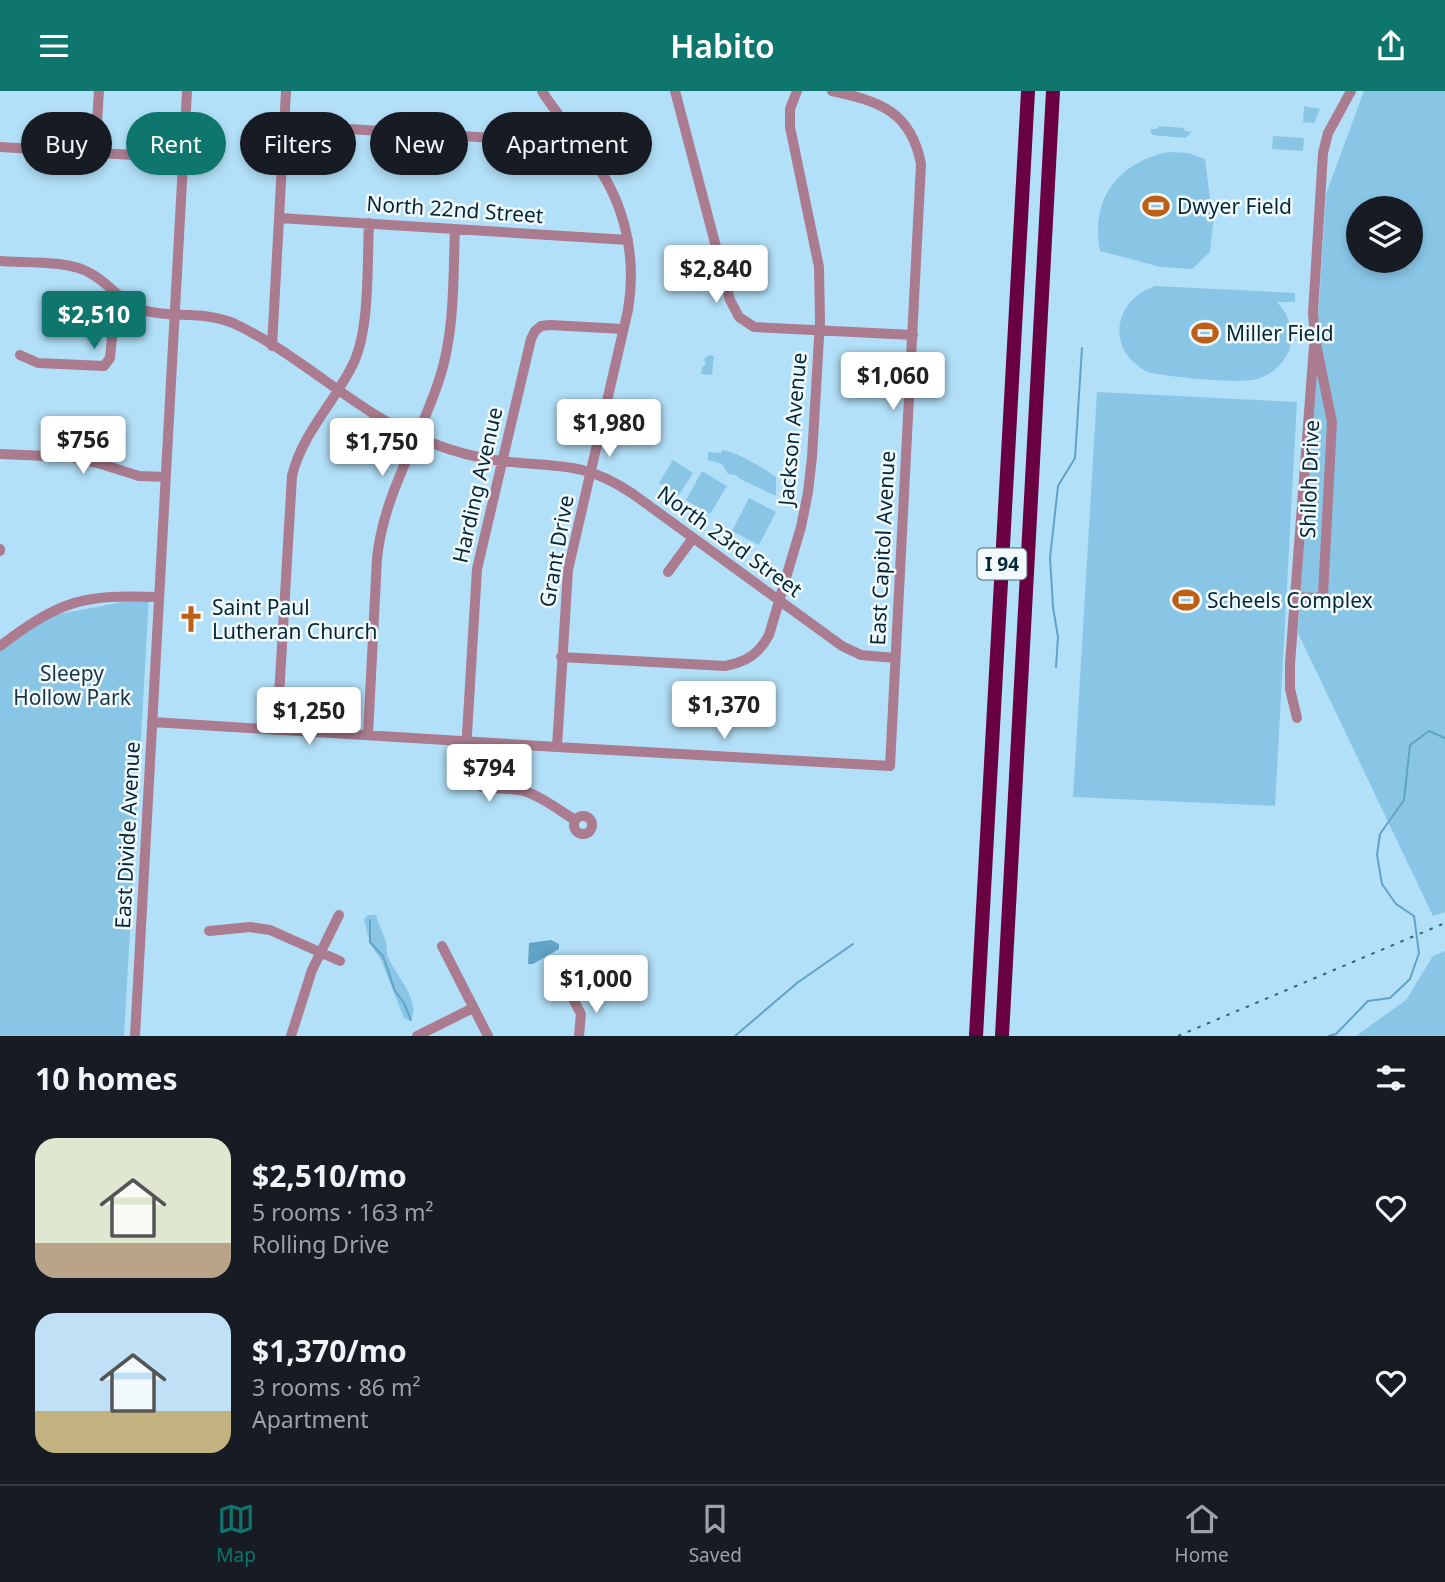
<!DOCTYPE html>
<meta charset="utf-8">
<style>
body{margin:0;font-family:"Noto Sans",sans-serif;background:#20242c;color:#f1f3f6;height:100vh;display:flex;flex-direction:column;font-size:26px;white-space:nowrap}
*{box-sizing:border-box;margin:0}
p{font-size:23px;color:#9ea1a6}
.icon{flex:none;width:38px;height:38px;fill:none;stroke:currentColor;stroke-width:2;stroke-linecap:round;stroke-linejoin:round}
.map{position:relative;height:945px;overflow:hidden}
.side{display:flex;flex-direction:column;background:#171b24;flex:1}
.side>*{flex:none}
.hud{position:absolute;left:21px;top:21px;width:700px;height:63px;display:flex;gap:14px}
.fabs{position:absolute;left:1346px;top:105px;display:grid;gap:14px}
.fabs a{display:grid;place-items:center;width:77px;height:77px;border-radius:50%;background:#171b24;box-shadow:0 4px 10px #0003;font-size:35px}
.price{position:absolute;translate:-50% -60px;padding:0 16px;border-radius:7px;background:#fff;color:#222;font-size:23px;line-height:46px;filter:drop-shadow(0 2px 4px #0008)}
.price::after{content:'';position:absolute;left:50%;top:42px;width:21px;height:16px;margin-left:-10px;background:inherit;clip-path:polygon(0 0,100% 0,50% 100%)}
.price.selected{background:#0f766e;color:#fff}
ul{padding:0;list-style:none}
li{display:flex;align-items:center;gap:21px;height:175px;padding:0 35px}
li span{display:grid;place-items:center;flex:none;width:196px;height:140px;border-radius:21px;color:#555}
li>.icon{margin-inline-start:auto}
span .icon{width:84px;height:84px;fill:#fffc;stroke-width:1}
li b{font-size:30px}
h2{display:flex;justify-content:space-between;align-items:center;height:84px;padding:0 35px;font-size:30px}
.chip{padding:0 24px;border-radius:32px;background:#171b24;box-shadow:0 4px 10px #0003;font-size:24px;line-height:63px}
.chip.selected{background:#0f766e;color:#fff}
header{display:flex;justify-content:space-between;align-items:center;height:91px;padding:0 35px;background:#0f766e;color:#fff;font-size:32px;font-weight:600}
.menu{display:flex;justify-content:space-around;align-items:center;height:98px;border-top:2px solid #363941;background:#171b24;font-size:19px;color:#9ea1a6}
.menu a{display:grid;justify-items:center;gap:4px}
.menu .selected{color:#0f766e}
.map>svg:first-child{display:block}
</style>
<header><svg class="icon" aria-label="menu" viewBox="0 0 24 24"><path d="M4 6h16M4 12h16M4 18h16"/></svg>Habito<svg class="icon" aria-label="share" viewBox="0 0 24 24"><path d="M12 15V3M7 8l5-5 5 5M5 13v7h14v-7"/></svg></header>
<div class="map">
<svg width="1445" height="945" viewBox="0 0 1445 945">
<rect width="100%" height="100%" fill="#b2e0f8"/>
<path fill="#89c6e6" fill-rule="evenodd" d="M1364 0H1445V821L1433 825 1298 542 1326 103ZM1358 117H1410V170H1358Z
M1304 15 1320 18 1314 32 1303 31Z
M1159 35 1183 37 1185 40 1192 41 1185 47 1152 44 1150 38H1157Z
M1273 45 1304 47 1303 60 1272 58Z
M1169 61 1188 62 1205 68 1213 132 1210 161 1192 178 1161 176 1100 160C1090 108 1118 71 1169 61Z
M1155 195 1295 202V211H1277C1288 223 1294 238 1290 256 1286 271 1272 284 1257 288 1238 293 1168 286 1148 281 1106 260 1112 210 1155 195Z
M709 264 714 265 712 284 701 283 702 276 706 273 704 268Z
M1097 301 1297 311 1275 715 1073 706Z
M722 359C740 362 761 376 776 386V405L740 388 736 384 728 383 722 373 708 369V361L721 362Z
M673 369 693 382 679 404 659 392Z
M702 380 727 395 710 423 686 409Z
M749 407 776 421 759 454 732 440Z
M149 506 124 945H0V555L39 527Z
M368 824H376C378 833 383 841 386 850 387 855 386 861 388 866 395 883 423 912 410 930L404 927 381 869 370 853 364 828Z
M1445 860V945H1356L1406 909 1433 865Z"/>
<path fill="#60a3c5" d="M551 849 559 853V858L533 873H528L529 852Z"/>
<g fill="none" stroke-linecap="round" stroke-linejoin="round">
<path stroke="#60a3c5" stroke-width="2" d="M1056 576 1058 546 1053 516 1050 467 1058 395 1075 367 1082 257
M370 829V851L383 865 395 900 404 912 411 929
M735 945 797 892 853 853
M1329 945 1336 943 1368 910 1390 907 1410 888 1419 862 1414 825 1396 813 1382 793 1377 764 1380 743 1404 709 1410 654 1429 640 1445 647"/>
<path stroke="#ab7c90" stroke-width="10" d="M675 0 730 209 739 226 754 236 913 244
M284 34 511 48 533 42 559 24
M0 56 183 67
M95 62 99 0
M279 127 628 149
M0 170C26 172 68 169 90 182 109 192 122 212 143 219 172 228 201 219 233 232 302 264 358 324 429 351 452 360 477 367 501 370 557 377 583 369 633 403L842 555 861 564 895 567
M272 255 286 0
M20 264 38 272 104 275 110 267 114 225 124 208
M0 363 71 366 101 373 139 385 165 386
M0 460V458
M668 481 693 447
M1295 506 1317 507 1323 504 1332 331 1315 248 1313 222 1323 62 1328 42 1351 0
M0 555C61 509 83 503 159 506
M561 566 725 575C746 571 759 563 769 544L801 436 808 401 812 366 820 230 819 176 790 36V18L797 0
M1297 627 1290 598V573L1314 255
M152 631 557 656 568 479 628 219C637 166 625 113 594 70 577 46 557 24 542 0
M277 639 292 385C302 342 336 310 354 271 370 236 367 172 369 132
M368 644 377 467C384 401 421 347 440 286 455 239 453 186 455 138
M557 656 890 675 921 73C911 20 879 10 832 0
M574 734a9 9 0 1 1 18 0a9 9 0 1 1-18 0Z
M575 729C560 720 544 707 527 701 505 693 470 707 465 676L477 478 531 248 535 240 541 235 550 234 623 238
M209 840 250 836 270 839 340 870
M442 855 488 945
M574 910 581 923 579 945
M135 945 187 0
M291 945 312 879 339 824
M417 945 473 917"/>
<path stroke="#690041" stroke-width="14" d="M976 945 1028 0
M1002 945 1053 0"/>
<path stroke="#3a6073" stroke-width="2" stroke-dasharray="3.5 7" stroke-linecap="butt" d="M1178 945 1445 832"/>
</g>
<defs>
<symbol id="stadium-bare" viewBox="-9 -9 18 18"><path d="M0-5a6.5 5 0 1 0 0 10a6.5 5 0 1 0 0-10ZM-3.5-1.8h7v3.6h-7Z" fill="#be5f16" stroke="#f3fafe" stroke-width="2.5" paint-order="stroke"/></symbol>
<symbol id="church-bare" viewBox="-9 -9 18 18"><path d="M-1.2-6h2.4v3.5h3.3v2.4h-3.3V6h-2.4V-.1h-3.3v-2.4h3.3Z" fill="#be5f16" stroke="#f3fafe" stroke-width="2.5" paint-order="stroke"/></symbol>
</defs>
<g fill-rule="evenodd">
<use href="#stadium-bare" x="1137" y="96" width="38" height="38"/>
<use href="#stadium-bare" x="1186" y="223" width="38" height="38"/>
<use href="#stadium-bare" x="1167" y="490" width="38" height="38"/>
<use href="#church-bare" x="172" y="509" width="38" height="38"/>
</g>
<g text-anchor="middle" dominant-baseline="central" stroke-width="5" stroke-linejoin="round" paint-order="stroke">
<rect fill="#f3fafe" stroke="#4c6673" stroke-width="2" x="977.5" y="457.5" width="49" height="31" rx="5"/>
<g font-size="19" font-weight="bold" fill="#042737">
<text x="1002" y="473">I 94</text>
</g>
<g font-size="21" fill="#042737" stroke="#f3fafe" text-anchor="start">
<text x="1177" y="115">Dwyer Field</text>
<text x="1226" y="242">Miller Field</text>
<text x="1207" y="509">Scheels Complex</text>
<text x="212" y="516">Saint Paul<tspan x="212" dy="24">Lutheran Church</tspan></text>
</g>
<g font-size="21" fill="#042737" stroke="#f3fafe">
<text transform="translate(455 118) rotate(4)">North 22nd Street</text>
<text transform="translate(792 338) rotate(-85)">Jackson Avenue</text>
<text transform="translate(1309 388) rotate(-88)">Shiloh Drive</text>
<text transform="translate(477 394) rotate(-77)">Harding Avenue</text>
<text transform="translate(730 450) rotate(36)">North 23rd Street</text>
<text transform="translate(882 457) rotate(-87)">East Capitol Avenue</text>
<text transform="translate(556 460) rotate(-80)">Grant Drive</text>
<text transform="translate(127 744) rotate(-87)">East Divide Avenue</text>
</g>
<g font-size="21" fill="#163544" stroke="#f3fafe">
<text x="72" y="582">Sleepy<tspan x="72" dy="24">Hollow Park</tspan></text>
</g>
</g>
</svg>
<div class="fabs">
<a><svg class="icon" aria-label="layers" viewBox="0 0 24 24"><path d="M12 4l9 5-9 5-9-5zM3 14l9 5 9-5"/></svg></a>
</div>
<b class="price" style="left:716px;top:214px">$2,840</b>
<b class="price selected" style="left:94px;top:260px">$2,510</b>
<b class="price" style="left:893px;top:321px">$1,060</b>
<b class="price" style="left:609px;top:368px">$1,980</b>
<b class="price" style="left:83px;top:385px">$756</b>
<b class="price" style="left:382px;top:387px">$1,750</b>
<b class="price" style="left:724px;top:650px">$1,370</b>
<b class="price" style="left:309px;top:656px">$1,250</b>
<b class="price" style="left:489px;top:713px">$794</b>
<b class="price" style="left:596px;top:924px">$1,000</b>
<div class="hud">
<a class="chip">Buy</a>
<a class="chip selected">Rent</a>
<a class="chip">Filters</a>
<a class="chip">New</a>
<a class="chip">Apartment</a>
</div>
</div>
<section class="side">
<h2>10 homes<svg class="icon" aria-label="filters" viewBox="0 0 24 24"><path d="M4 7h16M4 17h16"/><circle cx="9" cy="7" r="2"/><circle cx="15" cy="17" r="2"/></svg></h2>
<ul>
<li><span style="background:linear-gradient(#dfe7d0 75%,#b9a48a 0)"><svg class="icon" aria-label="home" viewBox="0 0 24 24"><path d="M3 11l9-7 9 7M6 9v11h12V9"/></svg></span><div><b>$2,510/mo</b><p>5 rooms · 163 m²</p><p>Rolling Drive</p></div><svg class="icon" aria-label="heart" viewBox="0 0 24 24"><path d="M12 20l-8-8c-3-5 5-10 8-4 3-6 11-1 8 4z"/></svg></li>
<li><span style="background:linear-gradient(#bfe0f5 70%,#c2b280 0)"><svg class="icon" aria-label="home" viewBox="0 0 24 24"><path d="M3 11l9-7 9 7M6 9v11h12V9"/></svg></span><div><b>$1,370/mo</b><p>3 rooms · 86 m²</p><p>Apartment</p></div><svg class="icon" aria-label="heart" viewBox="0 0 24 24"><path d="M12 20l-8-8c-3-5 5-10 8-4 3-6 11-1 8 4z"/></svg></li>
</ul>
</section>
<nav class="menu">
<a class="selected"><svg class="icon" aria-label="map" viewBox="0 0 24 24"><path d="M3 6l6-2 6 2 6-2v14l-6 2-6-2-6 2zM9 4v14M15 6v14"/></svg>Map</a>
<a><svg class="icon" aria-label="saved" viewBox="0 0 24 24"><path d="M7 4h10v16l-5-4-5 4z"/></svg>Saved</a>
<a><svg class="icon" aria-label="home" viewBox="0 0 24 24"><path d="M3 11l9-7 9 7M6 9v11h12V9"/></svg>Home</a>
</nav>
